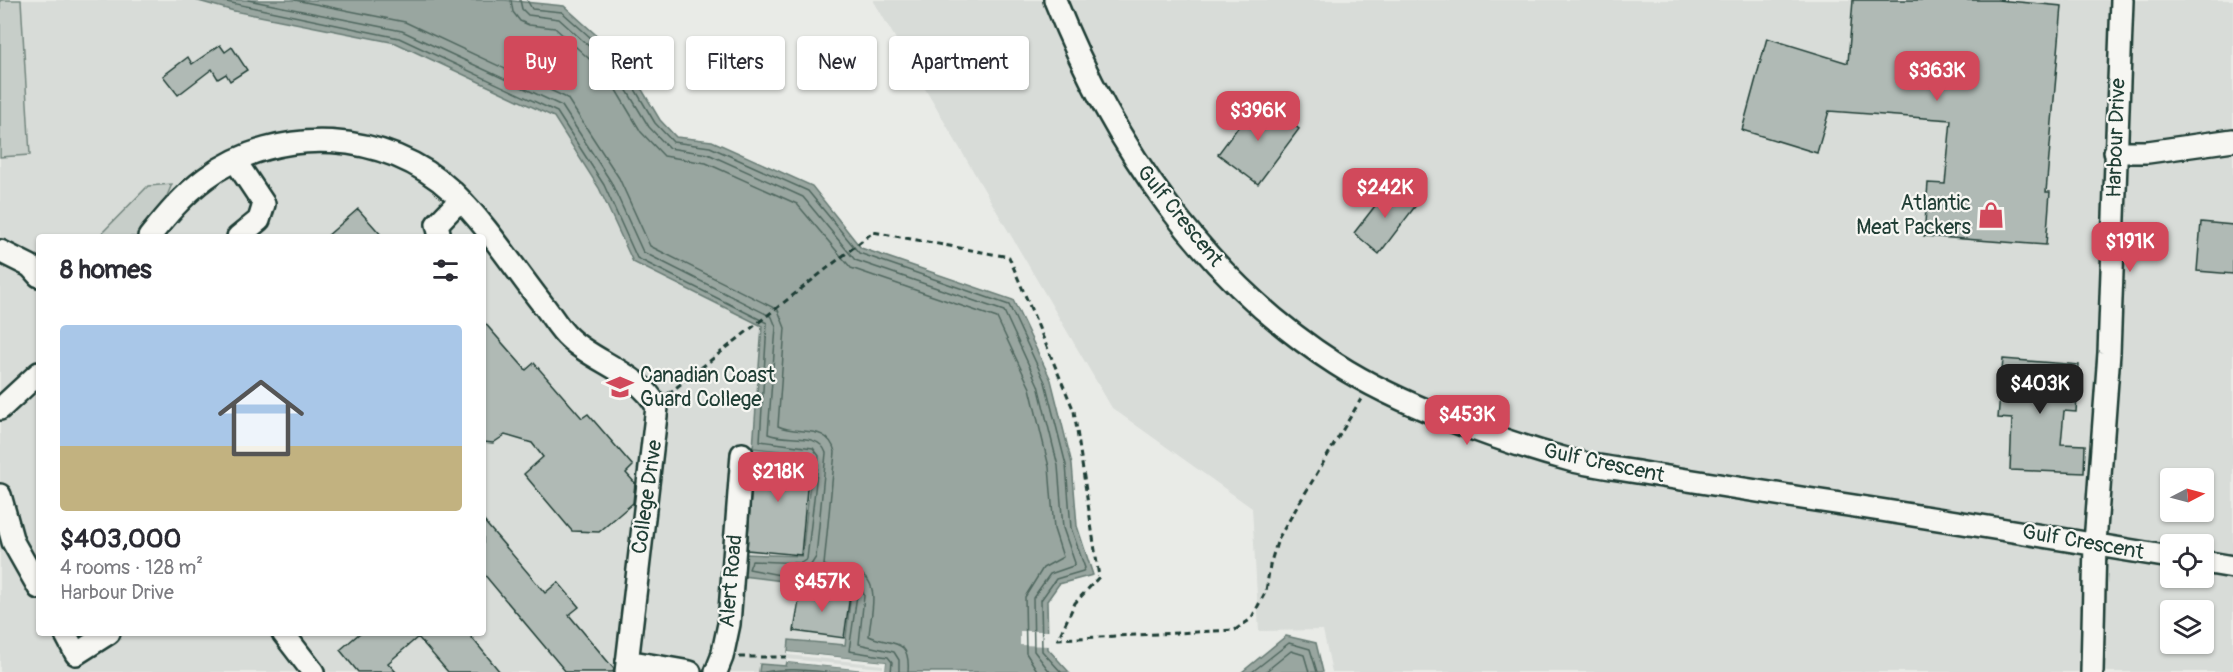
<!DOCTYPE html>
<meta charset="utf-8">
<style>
body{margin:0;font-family:Pangolin,sans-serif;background:#f2f2f3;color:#2b2b33;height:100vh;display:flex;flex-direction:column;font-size:22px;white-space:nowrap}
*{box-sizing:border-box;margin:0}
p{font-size:20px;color:#7c7c81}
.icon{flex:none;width:33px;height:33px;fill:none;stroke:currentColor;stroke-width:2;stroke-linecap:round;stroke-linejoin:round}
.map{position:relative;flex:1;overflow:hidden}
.drawer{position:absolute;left:36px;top:234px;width:450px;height:402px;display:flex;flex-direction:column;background:#fff;border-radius:6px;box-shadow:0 2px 4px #0004}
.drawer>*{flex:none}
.top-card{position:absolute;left:504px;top:36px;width:570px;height:54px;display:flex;gap:12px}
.needle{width:39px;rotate:84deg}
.tools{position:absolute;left:2160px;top:468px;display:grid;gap:12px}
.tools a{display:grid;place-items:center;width:54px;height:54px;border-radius:6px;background:#fff;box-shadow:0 2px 4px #0004;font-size:30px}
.price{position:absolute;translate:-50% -51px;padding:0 14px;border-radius:12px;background:#d1495b;color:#fff;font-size:20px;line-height:39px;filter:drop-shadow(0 2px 3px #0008)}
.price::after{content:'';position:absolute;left:50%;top:36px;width:18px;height:14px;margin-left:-9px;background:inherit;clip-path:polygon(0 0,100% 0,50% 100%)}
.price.current{background:#222;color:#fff}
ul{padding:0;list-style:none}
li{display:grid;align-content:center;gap:12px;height:318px;padding:0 24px}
li span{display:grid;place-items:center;height:186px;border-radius:6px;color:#555}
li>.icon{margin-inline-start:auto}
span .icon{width:108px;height:108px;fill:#fffc;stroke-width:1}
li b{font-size:26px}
h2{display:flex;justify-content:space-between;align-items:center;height:72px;padding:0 24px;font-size:26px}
.tag{padding:0 21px;border-radius:6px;background:#fff;box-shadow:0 2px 4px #0004;font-size:21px;line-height:54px}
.tag.current{background:#d1495b;color:#fff}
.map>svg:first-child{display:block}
</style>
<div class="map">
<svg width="2233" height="672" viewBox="0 0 2233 672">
<rect width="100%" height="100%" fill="#e9ebe7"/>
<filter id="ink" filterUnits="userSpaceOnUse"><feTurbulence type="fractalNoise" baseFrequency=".0167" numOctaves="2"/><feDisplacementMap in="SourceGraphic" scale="12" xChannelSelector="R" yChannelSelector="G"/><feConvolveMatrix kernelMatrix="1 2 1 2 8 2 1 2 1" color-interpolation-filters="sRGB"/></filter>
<g filter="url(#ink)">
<path fill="#d8dcd8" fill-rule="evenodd" d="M0 0H195L234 11 396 43 555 117 599 188 633 262 762 326 753 448 813 454 802 557 744 554 800 586 851 594 845 645 789 640 788 652 886 662 885 672 787 662 786 666 760 664 759 672H0ZM39 237H483V633H39Z
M873 0H2233V672H1332L1323 630 1259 631 1252 508 1112 408ZM2170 478H2204V512H2170ZM2170 544H2204V578H2170ZM2170 610H2204V644H2170Z"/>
<path fill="#c7cec9" stroke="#73867e" stroke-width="1.5" d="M0 0H21L30 155 0 157Z
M172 184 161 210 139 237H64L99 236 148 186Z"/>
<path fill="#99a6a0" stroke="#687c75" stroke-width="1.5" d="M195 0H504L564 6 625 61 660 120 676 137 712 141 812 186 861 248 1013 300 1051 380 1072 464 1077 526 1093 575 1059 584 1047 601 1048 649 1069 672H759L760 664 786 666 787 662 885 672 886 662 788 652 789 640 845 645 851 594 800 586 799 583 742 576 744 554 802 556 813 455 753 448 762 326 633 262 599 188 554 117 396 43 234 11Z
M1286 636 1316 643 1323 672H1242Z"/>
<path fill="#e9ebe7" d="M1020 631H1050L1051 646 1020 645Z
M788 652 886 662 885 672 787 662V659L883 668V665L788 655Z"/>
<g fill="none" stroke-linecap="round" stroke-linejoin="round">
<path stroke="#50675f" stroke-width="1.5" d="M217 0 399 38 557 112 604 185 637 258 767 323 760 441 813 448 819 456 807 559 801 563 752 561 749 569 853 589 857 595 849 651 888 657 892 662 891 672
M248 0 402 31 562 106 611 182 643 252 772 317 776 327 768 434C785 442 819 431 826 453L816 557 807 571 854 581 862 586 864 596 859 644 894 652 899 660V672
M295 0 405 22 567 98 619 178 650 246 778 310 785 328 778 426C798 436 828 423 835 452L824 565C833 570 846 569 856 572 883 580 870 616 869 636 890 646 911 636 908 672
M511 0 513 12 520 21 529 25 555 28 607 75 641 132 664 156 706 163 797 204 851 268 997 318 1030 388 1049 467 1054 529 1063 557 1043 568 1025 597 1026 653 1038 672
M520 0 522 9 528 15 559 19 614 69 649 127 669 148 708 154 803 197 855 260 1004 311 1038 385 1058 466 1063 528 1075 563 1073 566 1050 574 1033 598 1034 651 1050 672
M527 0 532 9 562 12 620 64 655 123 673 142 710 147 808 191 859 253 1009 305 1045 382 1066 465 1071 528 1085 568 1083 571 1056 579 1041 600 1042 651 1061 672
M765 672C784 668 805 670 825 672
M1252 672 1289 643 1310 649 1317 672
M1265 672 1291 651 1304 655 1309 672"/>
</g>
<path fill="#b0bab5" stroke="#1f3d34" stroke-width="1.5" d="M1853 0H1997L2062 6 2046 192H2050L2046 245 1924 236 1928 183 1945 184 1951 120 1829 111 1817 153 1742 130 1767 38 1848 63Z
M220 45 225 52 232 47 247 70 230 81 226 74 218 79 212 69 178 95 163 76 188 57 192 64Z
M1259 99 1299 129 1258 184 1218 154Z
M1392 184 1417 204 1379 254 1354 233Z
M358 209 383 237H326Z
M2201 222 2233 225V274L2197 271Z
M483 321 526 370 534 363 582 418 588 414 633 466 626 473 635 483 633 503 599 532 572 531 524 474 543 457 532 443 505 435 493 443 483 442Z
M2003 359 2079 365 2076 412 2064 411 2061 444 2085 445 2084 473 2010 470 2012 419 1998 418Z
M754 451 810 456 801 555 747 550Z
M483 520 545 593 558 582 579 607 569 615 614 669 613 672H566L483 573Z
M801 588 850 595 844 638 794 631Z
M360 633H468L500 672H448L418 637 388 663 396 672H358L340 650Z"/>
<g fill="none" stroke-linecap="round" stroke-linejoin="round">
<defs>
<path id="minor" d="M1055 0C1112 144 1203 279 1336 364 1398 404 1499 441 1570 460 1596 467 1623 469 1649 474 1702 482 1755 491 1808 499 1929 517 2050 537 2170 557
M2115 152H2148L2233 140
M236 162 264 204 259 220 238 237
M149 237C166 216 183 195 206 178 278 124 387 130 453 192 487 225 514 268 544 306 552 316 559 329 569 338 594 362 641 374 657 407L626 672
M440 237 437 224 460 200
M0 251 30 266 39 276
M0 409 39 373
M0 495 13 542 39 588
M2204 562 2233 567
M65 633 76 654 109 633
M283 633 313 672
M627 661 690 672
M716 672 722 657 729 624 742 454
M2092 672 2095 543 2109 353 2122 0"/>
</defs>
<use href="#minor" stroke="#1f3d34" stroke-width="26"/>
<path stroke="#1f3d34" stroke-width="3" stroke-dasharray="6 4.5" stroke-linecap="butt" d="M668 394 873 232 1009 257 1074 411 1099 577 1075 603 1058 639 1235 630 1251 619 1266 591 1270 565 1278 539 1361 399
M739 657H788"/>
<use href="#minor" stroke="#f6f6f2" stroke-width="21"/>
</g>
</g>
<defs>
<symbol id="shop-bare" viewBox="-9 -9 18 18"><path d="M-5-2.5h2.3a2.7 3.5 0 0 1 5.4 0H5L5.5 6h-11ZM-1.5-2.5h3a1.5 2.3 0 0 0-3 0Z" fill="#d1495b" stroke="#f6f6f2" stroke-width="2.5" paint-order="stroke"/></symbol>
<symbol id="university-bare" viewBox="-9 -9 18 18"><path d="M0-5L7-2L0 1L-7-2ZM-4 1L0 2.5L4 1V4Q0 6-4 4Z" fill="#d1495b" stroke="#f6f6f2" stroke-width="2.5" paint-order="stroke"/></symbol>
</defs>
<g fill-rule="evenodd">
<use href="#shop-bare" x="1972" y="196" width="38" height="38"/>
<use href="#university-bare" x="601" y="368" width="38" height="38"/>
</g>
<g text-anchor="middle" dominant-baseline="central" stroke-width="4.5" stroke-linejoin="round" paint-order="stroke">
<g font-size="21" fill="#1f3d34" stroke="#f6f6f2">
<text transform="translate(2116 138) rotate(-88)">Harbour Drive</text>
<text transform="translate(1180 216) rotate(51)">Gulf Crescent</text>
<text transform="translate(1604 463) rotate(12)">Gulf Crescent</text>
<text transform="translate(647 497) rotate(-82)">College Drive</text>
<text transform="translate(2083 542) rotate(10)">Gulf Crescent</text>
<text transform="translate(731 581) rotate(-85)">Alert Road</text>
</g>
<g font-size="21" fill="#1f3d34" stroke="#f6f6f2" text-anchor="end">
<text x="1971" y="203">Atlantic<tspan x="1971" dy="24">Meat Packers</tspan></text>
<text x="640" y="375" text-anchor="start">Canadian Coast<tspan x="640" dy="24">Guard College</tspan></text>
</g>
</g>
</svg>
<div class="tools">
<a><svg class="needle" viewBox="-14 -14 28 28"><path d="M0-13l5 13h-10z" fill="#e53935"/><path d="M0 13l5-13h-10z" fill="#7c7c81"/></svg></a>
<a><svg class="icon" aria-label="locate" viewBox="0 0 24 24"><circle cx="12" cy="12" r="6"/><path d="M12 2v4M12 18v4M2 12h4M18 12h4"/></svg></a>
<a><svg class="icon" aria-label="layers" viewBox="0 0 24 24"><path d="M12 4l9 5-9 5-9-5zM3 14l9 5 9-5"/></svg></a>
</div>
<b class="price" style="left:1937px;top:102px">$363K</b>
<b class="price" style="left:1258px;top:142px">$396K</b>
<b class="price" style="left:1385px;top:219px">$242K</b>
<b class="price" style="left:2130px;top:273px">$191K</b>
<b class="price current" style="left:2040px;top:415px">$403K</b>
<b class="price" style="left:1467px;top:446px">$453K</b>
<b class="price" style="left:778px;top:503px">$218K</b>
<b class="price" style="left:822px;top:613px">$457K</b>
<div class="top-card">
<a class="tag current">Buy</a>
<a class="tag">Rent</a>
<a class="tag">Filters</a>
<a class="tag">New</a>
<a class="tag">Apartment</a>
</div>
<section class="drawer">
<h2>8 homes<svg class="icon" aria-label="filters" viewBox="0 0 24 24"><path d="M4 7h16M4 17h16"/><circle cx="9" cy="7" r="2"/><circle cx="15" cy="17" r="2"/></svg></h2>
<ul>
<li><span style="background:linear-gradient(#a9c7e8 65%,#c2b280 0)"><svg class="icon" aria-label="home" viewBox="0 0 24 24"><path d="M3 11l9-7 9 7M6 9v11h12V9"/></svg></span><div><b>$403,000</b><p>4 rooms · 128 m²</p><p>Harbour Drive</p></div></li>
</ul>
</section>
</div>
